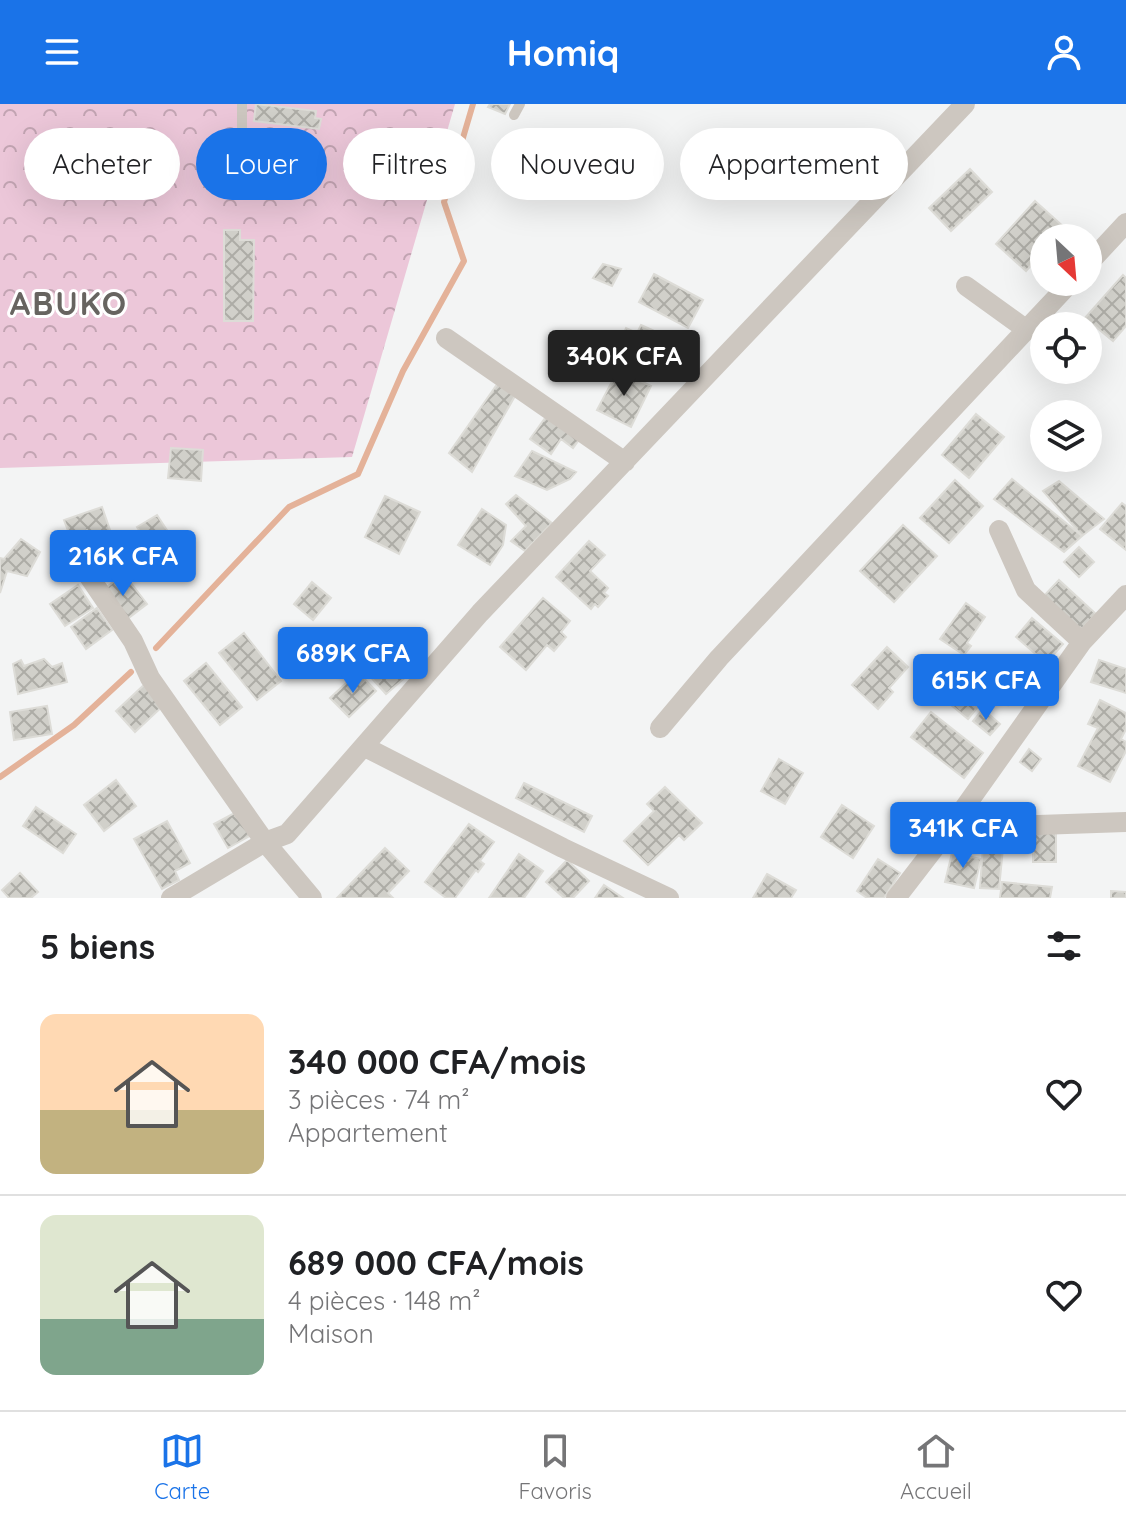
<!DOCTYPE html>
<html lang="fr">
<meta charset="utf-8">
<style>
body{margin:0;font-family:Quicksand,sans-serif;background:#f6f6f6;color:#202124;height:100vh;display:flex;flex-direction:column;font-size:30px;white-space:nowrap}
*{box-sizing:border-box;margin:0}
p{font-size:26px;color:#757577}
.icon{flex:none;width:44px;height:44px;fill:none;stroke:currentColor;stroke-width:2;stroke-linecap:round;stroke-linejoin:round}
.map{position:relative;height:794px;overflow:hidden}
.drawer{display:flex;flex-direction:column;background:#fff;flex:1}
.drawer>*{flex:none}
.hud{position:absolute;left:24px;top:24px;width:1078px;height:72px;display:flex;gap:16px}
.needle{width:52px;rotate:154deg}
.fabs{position:absolute;left:1030px;top:120px;display:grid;gap:16px}
.fabs a{display:grid;place-items:center;width:72px;height:72px;border-radius:50%;background:#fff;box-shadow:0 8px 32px #0002;font-size:40px}
.price{position:absolute;translate:-50% -68px;padding:0 18px;border-radius:8px;background:#1a73e8;color:#fff;font-size:26px;line-height:52px;filter:drop-shadow(0 2px 4px #0008)}
.price::after{content:'';position:absolute;left:50%;top:48px;width:24px;height:18px;margin-left:-12px;background:inherit;clip-path:polygon(0 0,100% 0,50% 100%)}
.price.on{background:#222;color:#fff}
ul{padding:0;list-style:none}
li{display:flex;align-items:center;gap:24px;height:200px;padding:0 40px}
li+li{border-top:2px solid #e0e0e0}
li span{display:grid;place-items:center;flex:none;width:224px;height:160px;border-radius:16px;color:#555}
li>.icon{margin-inline-start:auto}
span .icon{width:96px;height:96px;fill:#fffc;stroke-width:1}
li b{font-size:34px}
h2{display:flex;justify-content:space-between;align-items:center;height:96px;padding:0 40px;font-size:34px}
.tag{padding:0 28px;border-radius:36px;background:#fff;box-shadow:0 8px 32px #0002;font-size:28px;line-height:72px}
.tag.on{background:#1a73e8;color:#fff}
header{display:flex;justify-content:space-between;align-items:center;height:104px;padding:0 40px;background:#1a73e8;color:#fff;font-size:36px;font-weight:700}
.dock{display:flex;justify-content:space-around;align-items:center;height:112px;border-top:2px solid #e0e0e0;background:#fff;font-size:22px;color:#757577}
.dock a{display:grid;justify-items:center;gap:4px}
.dock .on{color:#1a73e8}
.map>svg:first-child{display:block}
</style>
<header><svg class="icon" aria-label="menu" viewBox="0 0 24 24"><path d="M4 6h16M4 12h16M4 18h16"/></svg>Homiq<svg class="icon" aria-label="person" viewBox="0 0 24 24"><circle cx="12" cy="8" r="4"/><path d="M4 21q1-7 8-7t8 7"/></svg></header>
<div class="map">
<svg width="1126" height="794" viewBox="0 0 1126 794">
<defs>
<pattern id="forest-crowns" width="20" height="18" patternUnits="userSpaceOnUse" patternTransform="scale(2)"><rect width="20" height="18" fill="#ecc7d9"/><path d="M2 6a3 3 0 1 1 6 0M12 15a3 3 0 1 1 6 0" fill="none" stroke="#c2a4b2"/></pattern>
<pattern id="building-cross-hatch" width="8" height="8" patternUnits="userSpaceOnUse" patternTransform="scale(2)"><rect width="8" height="8" fill="#d1d0ca"/><path d="M0 0l8 8M0 8l8-8" fill="none" stroke="#adaca6"/></pattern>
</defs>
<rect width="100%" height="100%" fill="#f3f4f4"/>
<path fill="url(#forest-crowns)" d="M0 0H455L352 353 0 364Z"/>
<g fill="none" stroke-linecap="round" stroke-linejoin="round">
<path stroke="#e4b299" stroke-width="6" d="M156 544 289 403 358 370 403 267 464 157 444 98 473 0
M0 673 74 621 131 568"/>
</g>
<path fill="url(#building-cross-hatch)" stroke="#dddcd7" stroke-width="2" d="M256 0 316 7 315 14 321 15 319 25 254 17Z
M490 0H510L505 10 488 3Z
M970 65 992 88 951 127 929 104Z
M1035 97 1065 124 1056 134H1044V147L1026 167 996 140Z
M224 126H240V136H254L253 217H224Z
M603 160 621 165 612 182 593 174Z
M654 170 703 196 688 224 639 198Z
M1123 171 1126 174V222L1113 237 1085 214Z
M641 221 681 239 679 244 689 249 679 273 617 246 626 224 637 229Z
M595 229 610 237 588 277 573 269Z
M618 266 651 282 631 323 597 306Z
M498 279 515 292 472 368 449 349Z
M548 310 581 333 573 344 561 335 551 350 530 335Z
M976 310 1004 333 969 374 942 351Z
M171 344 203 346 201 377 168 374Z
M532 347 576 368 570 375 547 386 515 372Z
M1012 375 1082 432 1064 448 994 395Z
M955 376 983 402 949 439 920 414Z
M1059 377 1104 415 1082 432 1043 387Z
M516 391 552 419 525 447 511 437 526 422 506 400Z
M385 392 420 408 399 450 365 433Z
M1122 399 1126 402V446L1100 425Z
M102 403 111 429 91 436 87 426 70 432 64 416Z
M482 405 506 421 503 441 490 461 458 441Z
M157 411 178 443 140 467 126 445 144 434 137 423Z
M903 421 937 452 894 498 860 467Z
M21 435 40 448 27 472 7 467 0 489V454L4 455Z
M589 437 605 451 590 467 608 484 604 489 608 492 598 503 595 500 591 505 556 473Z
M1079 443 1094 458 1079 473 1064 458Z
M124 470 147 500 122 519 99 489Z
M1059 476 1096 510 1079 528 1042 494Z
M312 478 331 494 313 516 294 500Z
M78 481 93 504 65 522 50 500Z
M543 494 570 517 561 528 566 533 554 547 547 541 526 566 500 543Z
M966 499 985 513 967 539 971 542 964 551 940 535Z
M97 504 112 526 86 545 71 523Z
M1032 514 1063 540 1046 559 1016 533Z
M380 525 415 565 386 590 350 550Z
M244 529 281 577 257 596 219 549Z
M887 543 908 563 889 584 893 588 878 605 852 581Z
M44 555 52 563 62 559 67 578 18 590 13 560 21 556 24 562Z
M1099 556 1126 565V589L1091 578Z
M206 559 242 603 220 621 184 577Z
M998 564 1022 585 1008 601 984 580Z
M358 568 376 587 349 613 330 594Z
M146 579 165 600 135 628 116 607Z
M947 579 977 604 968 615 938 590Z
M1100 596 1126 609V625L1121 635 1126 638V647L1110 678 1078 662 1098 624 1088 620Z
M47 602 52 630 14 636 10 608Z
M983 605 1000 620 990 631 973 617Z
M931 608 983 649 964 674 911 633Z
M1029 645 1041 655 1032 667 1020 658Z
M779 655 803 669 785 700 761 687Z
M116 676 136 702 104 727 84 701Z
M524 679 592 712 584 728 516 694Z
M665 683 702 719 684 736 679 731 648 761 624 737 654 707 647 700Z
M842 701 874 722 853 754 821 733Z
M36 703 76 730 63 749 23 722Z
M240 706 253 730 228 744 214 720Z
M167 717 190 759 175 767 179 776 162 785 134 735Z
M469 720 494 738 480 757 484 760 478 768 476 766 455 794H446L425 778Z
M1033 725H1056V758H1033Z
M983 742 1003 744 999 785 980 784Z
M385 744 409 767 388 789 393 794H337Z
M952 749 981 755 974 784 945 778Z
M519 750 543 767 524 794H489Z
M878 755 900 769 884 794H867L857 787Z
M567 756 589 777 573 794H564L546 778Z
M20 769 38 788 31 794H9L2 786Z
M767 770 796 786 791 794H753Z
M1002 778 1052 783 1050 794H1000Z
M604 781 623 794H595Z
M1111 787 1126 788V794H1111Z"/>
<g fill="none" stroke-linecap="round" stroke-linejoin="round">
<path stroke="#cdc7c0" stroke-width="10" d="M242 0V80
M514 11 520 0"/>
<path stroke="#cdc7c0" stroke-width="20" d="M1088 160 1126 119
M966 182 1027 226
M446 234 625 358
M999 426 1026 486 1082 538
M72 439 86 468 133 537 150 574 265 738 312 794
M660 624 719 554 1071 178
M365 643 563 744 669 794
M950 724 1126 718
M171 794 265 738 287 730 480 509 965 0
M896 794 950 724 1082 538 1126 491"/>
</g>
<g text-anchor="middle" dominant-baseline="central" stroke-width="6" stroke-linejoin="round" paint-order="stroke">
<g font-size="32" font-weight="bold" letter-spacing="2" fill="#676460" stroke="#fff">
<text x="69" y="199">ABUKO</text>
</g>
</g>
</svg>
<div class="fabs">
<a><svg class="needle" viewBox="-14 -14 28 28"><path d="M0-13l5 13h-10z" fill="#e53935"/><path d="M0 13l5-13h-10z" fill="#757577"/></svg></a>
<a><svg class="icon" aria-label="locate" viewBox="0 0 24 24"><circle cx="12" cy="12" r="6"/><path d="M12 2v4M12 18v4M2 12h4M18 12h4"/></svg></a>
<a><svg class="icon" aria-label="layers" viewBox="0 0 24 24"><path d="M12 4l9 5-9 5-9-5zM3 14l9 5 9-5"/></svg></a>
</div>
<b class="price on" style="left:624px;top:294px">340K CFA</b>
<b class="price" style="left:123px;top:494px">216K CFA</b>
<b class="price" style="left:353px;top:591px">689K CFA</b>
<b class="price" style="left:986px;top:618px">615K CFA</b>
<b class="price" style="left:963px;top:766px">341K CFA</b>
<div class="hud">
<a class="tag">Acheter</a>
<a class="tag on">Louer</a>
<a class="tag">Filtres</a>
<a class="tag">Nouveau</a>
<a class="tag">Appartement</a>
</div>
</div>
<section class="drawer">
<h2>5 biens<svg class="icon" aria-label="filters" viewBox="0 0 24 24"><path d="M4 7h16M4 17h16"/><circle cx="9" cy="7" r="2"/><circle cx="15" cy="17" r="2"/></svg></h2>
<ul>
<li><span style="background:linear-gradient(#ffd9b3 60%,#c2b280 0)"><svg class="icon" aria-label="home" viewBox="0 0 24 24"><path d="M3 11l9-7 9 7M6 9v11h12V9"/></svg></span><div><b>340 000 CFA/mois</b><p>3 pièces · 74 m²</p><p>Appartement</p></div><svg class="icon" aria-label="heart" viewBox="0 0 24 24"><path d="M12 20l-8-8c-3-5 5-10 8-4 3-6 11-1 8 4z"/></svg></li>
<li><span style="background:linear-gradient(#dfe7d0 65%,#7fa58c 0)"><svg class="icon" aria-label="home" viewBox="0 0 24 24"><path d="M3 11l9-7 9 7M6 9v11h12V9"/></svg></span><div><b>689 000 CFA/mois</b><p>4 pièces · 148 m²</p><p>Maison</p></div><svg class="icon" aria-label="heart" viewBox="0 0 24 24"><path d="M12 20l-8-8c-3-5 5-10 8-4 3-6 11-1 8 4z"/></svg></li>
</ul>
</section>
<nav class="dock">
<a class="on"><svg class="icon" aria-label="map" viewBox="0 0 24 24"><path d="M3 6l6-2 6 2 6-2v14l-6 2-6-2-6 2zM9 4v14M15 6v14"/></svg>Carte</a>
<a><svg class="icon" aria-label="saved" viewBox="0 0 24 24"><path d="M7 4h10v16l-5-4-5 4z"/></svg>Favoris</a>
<a><svg class="icon" aria-label="home" viewBox="0 0 24 24"><path d="M3 11l9-7 9 7M6 9v11h12V9"/></svg>Accueil</a>
</nav>
